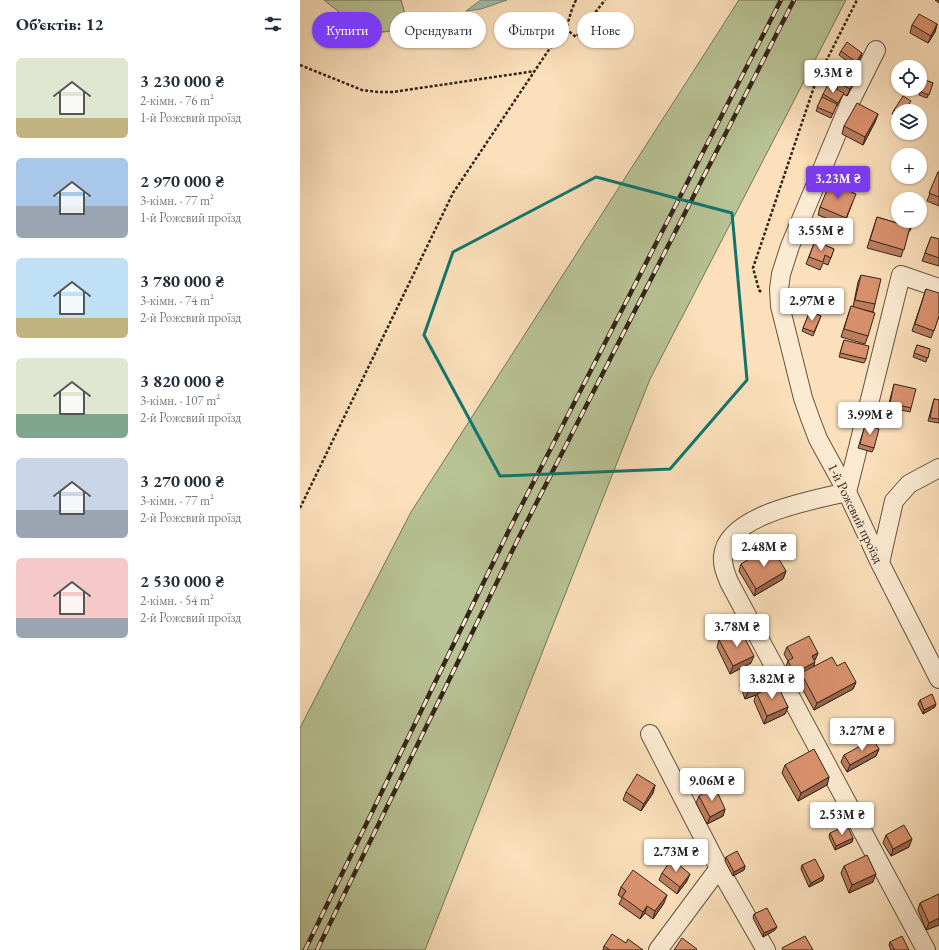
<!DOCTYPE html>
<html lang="uk">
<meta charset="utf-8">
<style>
body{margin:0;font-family:"EB Garamond",serif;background:#f6f6f7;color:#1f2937;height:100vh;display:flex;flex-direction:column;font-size:15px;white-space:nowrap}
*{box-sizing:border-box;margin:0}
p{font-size:13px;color:#747a83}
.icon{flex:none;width:22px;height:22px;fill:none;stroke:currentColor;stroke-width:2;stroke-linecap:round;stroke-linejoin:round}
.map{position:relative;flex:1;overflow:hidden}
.details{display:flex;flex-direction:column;background:#fff;width:300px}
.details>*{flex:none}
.banner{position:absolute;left:12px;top:12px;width:380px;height:36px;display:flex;gap:8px}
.fabs{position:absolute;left:591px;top:60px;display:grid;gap:8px}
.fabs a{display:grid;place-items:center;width:36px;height:36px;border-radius:50%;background:#fff;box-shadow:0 1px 3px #0004;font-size:20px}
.price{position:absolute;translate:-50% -34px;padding:0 9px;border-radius:4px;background:#fff;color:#222;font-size:13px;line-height:26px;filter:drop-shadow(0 1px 2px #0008)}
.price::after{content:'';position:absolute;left:50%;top:24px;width:12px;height:9px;margin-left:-6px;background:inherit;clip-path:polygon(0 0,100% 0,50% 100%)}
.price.on{background:#7c3aed;color:#fff}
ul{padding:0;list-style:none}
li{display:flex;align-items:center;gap:12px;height:100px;padding:0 16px}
li span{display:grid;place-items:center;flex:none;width:112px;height:80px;border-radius:6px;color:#555}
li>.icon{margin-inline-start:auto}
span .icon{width:48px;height:48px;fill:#fffc;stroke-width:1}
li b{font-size:17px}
h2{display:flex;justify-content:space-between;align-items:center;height:48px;padding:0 16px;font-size:17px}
.pill{padding:0 14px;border-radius:18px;background:#fff;box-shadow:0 1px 3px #0004;font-size:14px;line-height:36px}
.pill.on{background:#7c3aed;color:#fff}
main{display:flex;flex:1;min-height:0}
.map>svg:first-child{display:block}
</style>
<main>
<section class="details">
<h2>Об’єктів: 12<svg class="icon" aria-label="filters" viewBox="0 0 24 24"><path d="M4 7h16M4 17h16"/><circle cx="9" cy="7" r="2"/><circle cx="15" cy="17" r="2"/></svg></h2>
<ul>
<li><span style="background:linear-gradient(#dfe7d0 75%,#c2b280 0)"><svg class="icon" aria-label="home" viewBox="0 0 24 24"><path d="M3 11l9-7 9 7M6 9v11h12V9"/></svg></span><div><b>3 230 000 ₴</b><p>2-кімн. · 76 m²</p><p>1-й Рожевий проїзд</p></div></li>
<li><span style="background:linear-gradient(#a9c7e8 60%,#9aa5b1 0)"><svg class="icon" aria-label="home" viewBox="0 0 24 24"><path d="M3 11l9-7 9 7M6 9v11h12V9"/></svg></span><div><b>2 970 000 ₴</b><p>3-кімн. · 77 m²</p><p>1-й Рожевий проїзд</p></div></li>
<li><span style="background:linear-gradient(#bfe0f5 75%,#c2b280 0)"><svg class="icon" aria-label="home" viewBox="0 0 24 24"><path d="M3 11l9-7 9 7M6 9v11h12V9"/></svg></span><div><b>3 780 000 ₴</b><p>3-кімн. · 74 m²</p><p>2-й Рожевий проїзд</p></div></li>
<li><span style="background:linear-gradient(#dfe7d0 70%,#7fa58c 0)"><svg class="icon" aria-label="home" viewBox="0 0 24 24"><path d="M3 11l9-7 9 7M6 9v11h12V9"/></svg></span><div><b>3 820 000 ₴</b><p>3-кімн. · 107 m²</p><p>2-й Рожевий проїзд</p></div></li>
<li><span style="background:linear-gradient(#c9d6e8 65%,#9aa5b1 0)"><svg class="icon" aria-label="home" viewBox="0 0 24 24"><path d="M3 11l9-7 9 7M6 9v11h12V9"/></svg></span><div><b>3 270 000 ₴</b><p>3-кімн. · 77 m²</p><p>2-й Рожевий проїзд</p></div></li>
<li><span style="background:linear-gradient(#f6c9c9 75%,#9aa5b1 0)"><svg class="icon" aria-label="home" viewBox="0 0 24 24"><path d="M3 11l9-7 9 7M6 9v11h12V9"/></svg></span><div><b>2 530 000 ₴</b><p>2-кімн. · 54 m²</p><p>2-й Рожевий проїзд</p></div></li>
</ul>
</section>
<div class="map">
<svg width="639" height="950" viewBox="0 0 639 950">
<rect width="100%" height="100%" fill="#fbe0bb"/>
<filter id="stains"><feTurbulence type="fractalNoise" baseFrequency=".005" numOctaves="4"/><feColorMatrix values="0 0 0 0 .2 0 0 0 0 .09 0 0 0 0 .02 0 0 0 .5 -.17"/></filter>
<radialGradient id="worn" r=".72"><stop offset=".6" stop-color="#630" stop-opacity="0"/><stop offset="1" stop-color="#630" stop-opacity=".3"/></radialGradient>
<path fill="#b8c395" stroke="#767458" d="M24 0H101L105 14 101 25C98 27 94 30 90 31 65 37 42 14 24 0Z
M439 0H546L350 379 125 950H0V728L111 512Z"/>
<path fill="#9fbdad" stroke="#748072" d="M181 0H207L181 9 166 11Z"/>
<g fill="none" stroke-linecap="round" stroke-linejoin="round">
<defs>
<path id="minor" d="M576 50 551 100 490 246 481 274 479 289 480 306 503 398 510 418 518 439 547 492 580 563 639 679
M580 563 594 501 609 484 639 468
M350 734 419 868
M358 950 419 868 466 950
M626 950 429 582C426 574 422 566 423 556 427 514 514 500 547 492L601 275 639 288"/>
</defs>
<use href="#minor" stroke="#655342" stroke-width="20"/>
<path stroke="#33241a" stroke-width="2.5" stroke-dasharray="3 2" stroke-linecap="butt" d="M276 0 272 9 266 29 276 37 305 0
M0 65 62 90 78 92H93L235 71
M461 292 459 290 453 268 516 81 557 0
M0 508 153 193 248 51 266 29"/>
<use href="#minor" stroke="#fcebd3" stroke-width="18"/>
<defs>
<path id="rail" d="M5 950 211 526 481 0
M17 950 219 537 494 0"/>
</defs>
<use href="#rail" stroke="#33241a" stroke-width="4.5"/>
<use href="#rail" stroke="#fcebd3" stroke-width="3" stroke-dasharray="9" stroke-linecap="butt"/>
</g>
<path fill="#bb7e5f" stroke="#33241a" d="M635 0H639V3Z
M637 24 635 32 628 43 610 33 612 25Z
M541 51 561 57 554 66 539 55Z
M560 70 557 78 547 96 543 94 537 106H536L531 118 516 111 523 94 537 89 539 83Z
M625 80 633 83 627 98 619 95Z
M610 105 606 111H598V118L592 114 594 110Z
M578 114 575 122 563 145 542 134 544 126Z
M600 133H606L605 135Z
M638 172H639V206L627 201Z
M553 201 544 225 518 215 520 207Z
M577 217 604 225V221H613L610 231H609L601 257 567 248Z
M631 237 639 239V266L622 261Z
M515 241 534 249 528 265 523 263 520 270 506 264Z
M561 275 575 304 573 312 560 309 568 336 565 344 541 337 551 306 553 307 558 282Z
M626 289 639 316 631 338 612 331Z
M510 311 521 316 513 336 502 331Z
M544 340 566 359 564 363 539 357Z
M617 345 630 349 626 362 613 357Z
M594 384 611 408 610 412 588 407Z
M634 399 639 400V423L628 421Z
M564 429 574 448 572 452 558 448Z
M441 564 486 571 483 579 454 596 439 571Z
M419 640 451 663 430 674 417 647Z
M487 647 518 653 515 660H514V666H537L556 682 553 689 514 710 498 681 500 676 494 679 492 675 489 677 485 669 488 661 484 654Z
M442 678 478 680 476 685 488 707 485 714 464 724 454 701 456 695 445 699 440 685Z
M620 700 635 707 623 714 618 704Z
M579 749 576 756 547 772 541 762 544 755Z
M485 765 529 777 527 785 498 801 482 773Z
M355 785 353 793 341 811 323 800 326 792Z
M399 796 425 809 423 816 407 824 396 803Z
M530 833 553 838 552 842 535 850 529 837Z
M586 835 609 847 591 856 583 843Z
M426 857 445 866 444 870 433 876 425 861Z
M502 865 523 880 509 887 501 869Z
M544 866 573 882 549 893 541 873Z
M362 873 387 881 377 894 359 880Z
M321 887 364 903 353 919 345 913 340 919 319 904 322 898 318 895Z
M639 894V925L626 930 618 910 620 903Z
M454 914 475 930 463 937 453 918Z
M590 942 609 950H591L589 945Z
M326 943 343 950H303L304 946Z"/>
<path fill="#99664d" stroke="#33241a" d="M637 24 635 32 628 43 631 36Z
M562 53 561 57 554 66 556 62Z
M560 70 557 78 547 96 550 89Z
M578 114 575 122 563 145 565 137Z
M486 571 483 579 454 596 456 589Z
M518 653 515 660 509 663 512 656Z
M454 656 451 663 430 674 433 666Z
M515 662 512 670 501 673 500 676 494 679 497 672Z
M495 668 492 675 489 677 492 669Z
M478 680 475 687 457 694 456 695 445 699 448 692Z
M556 682 553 689 514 710 517 703Z
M636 704 635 707 623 714 624 710Z
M488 707 485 714 464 724 467 716Z
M579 749 576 756 547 772 550 765Z
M529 777 527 785 498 801 501 793Z
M355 785 353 793 341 811 344 804Z
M425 809 423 816 407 824 410 817Z
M553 838 552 842 535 850 536 846Z
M612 839 609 847 591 856 593 849Z
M445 866 444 870 433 876 434 872Z
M390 874 387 881 377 894 380 887Z
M576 874 573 882 549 893 552 885Z
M524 876 523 880 509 887 511 883Z
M367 895 364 903 353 919 355 911Z
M347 906 345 913 340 919 343 912Z
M639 918V925L626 930 629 923Z
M477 927 475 930 463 937 464 933Z"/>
<path fill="#da926e" stroke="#33241a" d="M619 14 637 24 631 36 612 25Z
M547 42 562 53 556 62 541 51Z
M549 65 560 70 550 89 539 83Z
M625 80 633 83 629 95 621 92Z
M528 85 544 93 538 103 523 94Z
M603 96 611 101 605 111H598V113L594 110Z
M522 97 537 104 533 114 517 107Z
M557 103 578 114 565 137 544 126Z
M638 172H639V197L629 193Z
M530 183 556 194 546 218 520 207Z
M577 217 610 227 604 250 570 240Z
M605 221H613L612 228 604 225Z
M631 237 639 239V258L625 253Z
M515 241 534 249 531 258 525 255 523 262 509 257Z
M561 275 581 279 575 304 555 300Z
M626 289 639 293V316L634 331 615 324Z
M551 306 575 313 568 336 544 329Z
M510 311 521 316 514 332 503 328Z
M544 340 569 346 566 359 540 353Z
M617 345 630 349 628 358 614 353Z
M594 384 616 389 611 408 590 403Z
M634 399 639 400V419L630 418Z
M565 425 579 429 574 448 560 444Z
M471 546 486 571 456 589 441 564Z
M440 629 454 656 433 666 419 640Z
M509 636 518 653 512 656 515 662 497 672 495 668 492 669 488 661 493 658 487 647Z
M532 657 537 666 545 662 556 682 517 703 501 673Z
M472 666 478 680 448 692 442 678Z
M477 684 488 707 467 716 457 694Z
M632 694 636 704 624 710 620 700Z
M573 739 579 749 550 765 544 755Z
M514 749 529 777 501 793 485 765Z
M337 774 355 785 344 804 326 792Z
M415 787 425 809 410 817 399 796Z
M547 825 553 838 536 846 530 833Z
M604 825 612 839 593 849 586 835Z
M437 851 445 866 434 872 426 857Z
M567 855 576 874 552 885 544 866Z
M372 859 390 874 380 887 362 873Z
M515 859 524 876 511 883 502 865Z
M333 870 367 895 355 911 347 906 343 912 322 897 326 891 321 887Z
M639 894V918L629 923 620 903Z
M467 908 477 927 464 933 454 914Z
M312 934 326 943 328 939 343 950H310L304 946Z
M505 936 513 950H483L482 948Z
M602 936 609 950H595L590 942Z
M382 938 397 949 396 950H374Z"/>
<path fill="none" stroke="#0f766e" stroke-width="3" stroke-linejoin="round" d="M296 177 432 213 447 380 370 469 200 476 124 335 153 252Z"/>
<g text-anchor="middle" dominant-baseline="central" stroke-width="4" stroke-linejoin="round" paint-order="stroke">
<g font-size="14" fill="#33241a" stroke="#fcebd3">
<text transform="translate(556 513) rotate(64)">1-й Рожевий проїзд</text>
</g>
</g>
<rect width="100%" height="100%" filter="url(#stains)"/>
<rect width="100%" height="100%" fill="url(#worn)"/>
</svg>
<div class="fabs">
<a><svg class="icon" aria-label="locate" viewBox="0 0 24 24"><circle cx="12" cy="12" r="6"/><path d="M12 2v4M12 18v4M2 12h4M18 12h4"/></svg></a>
<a><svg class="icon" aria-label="layers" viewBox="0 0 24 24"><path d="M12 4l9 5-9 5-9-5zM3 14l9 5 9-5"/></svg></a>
<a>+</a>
<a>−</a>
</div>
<b class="price" style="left:533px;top:94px">9.3M ₴</b>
<b class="price on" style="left:538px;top:200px">3.23M ₴</b>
<b class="price" style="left:521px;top:252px">3.55M ₴</b>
<b class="price" style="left:512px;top:322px">2.97M ₴</b>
<b class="price" style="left:570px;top:436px">3.99M ₴</b>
<b class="price" style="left:464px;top:568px">2.48M ₴</b>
<b class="price" style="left:437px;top:648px">3.78M ₴</b>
<b class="price" style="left:472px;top:700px">3.82M ₴</b>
<b class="price" style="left:562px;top:752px">3.27M ₴</b>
<b class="price" style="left:412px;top:802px">9.06M ₴</b>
<b class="price" style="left:542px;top:836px">2.53M ₴</b>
<b class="price" style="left:376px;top:873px">2.73M ₴</b>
<div class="banner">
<a class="pill on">Купити</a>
<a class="pill">Орендувати</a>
<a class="pill">Фільтри</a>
<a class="pill">Нове</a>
</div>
</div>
</main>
